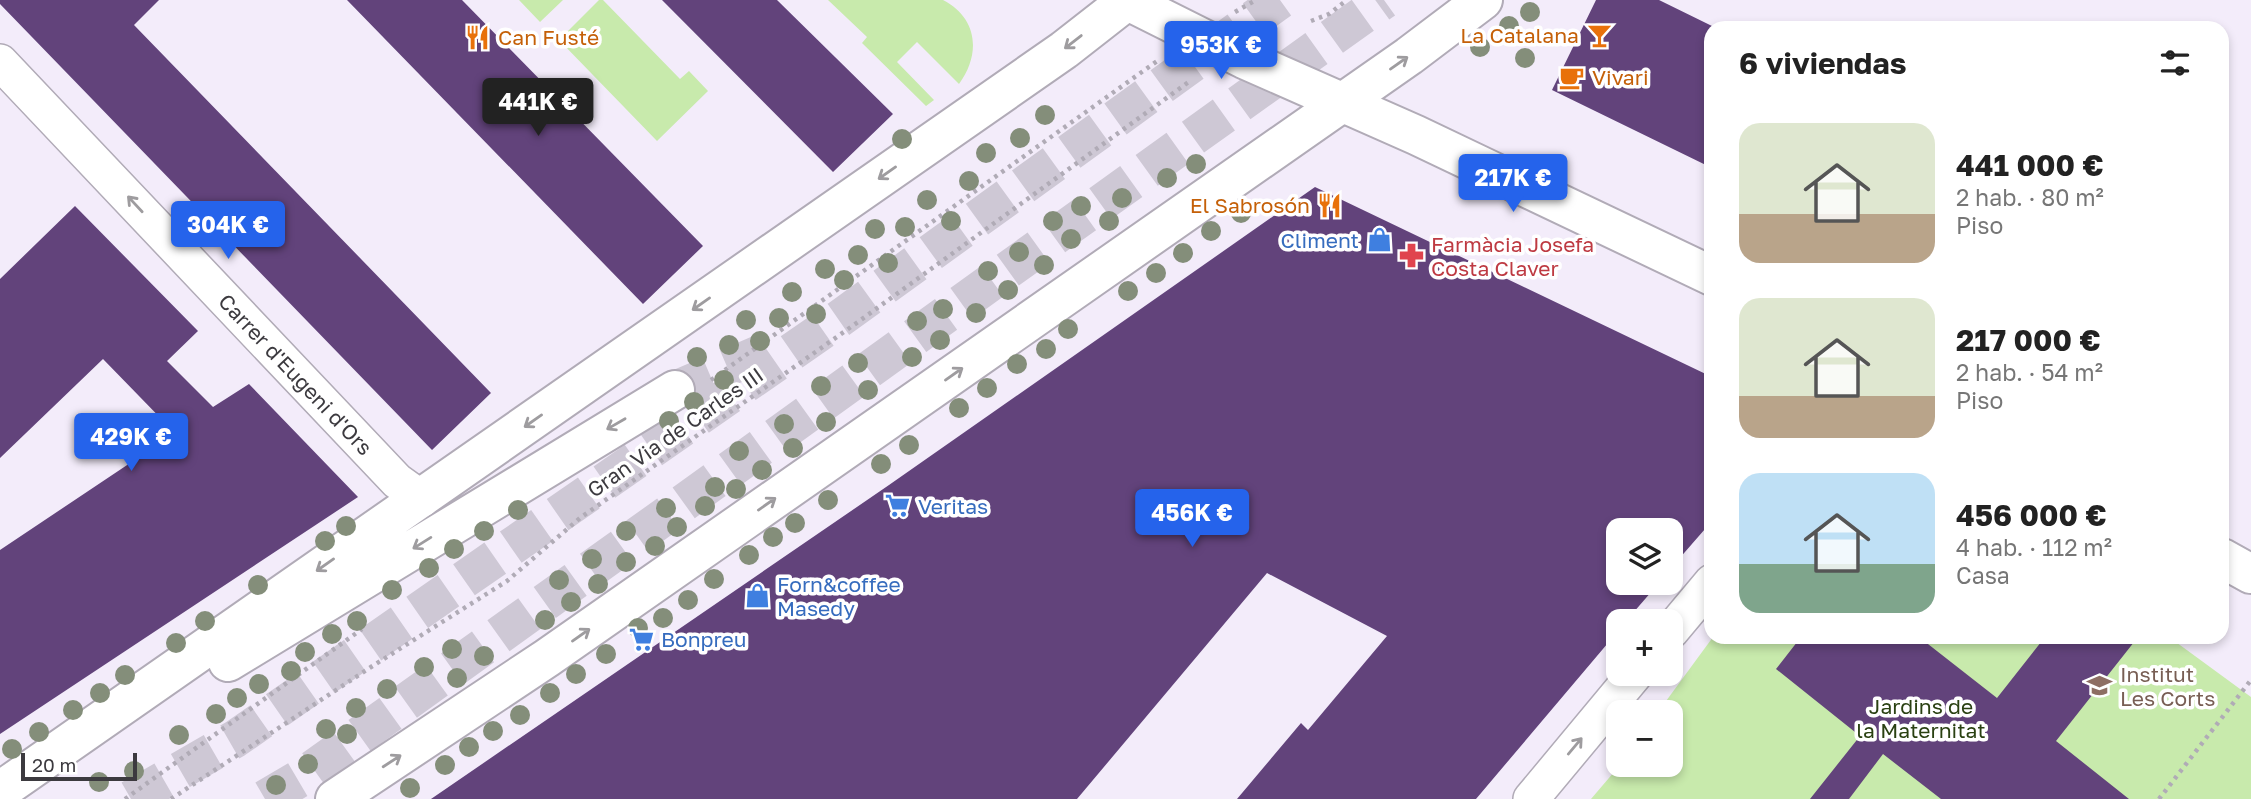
<!DOCTYPE html>
<html lang="es">
<meta charset="utf-8">
<style>
body{margin:0;font-family:"Golos Text",sans-serif;background:#f2f2f2;color:#222;height:100vh;display:flex;flex-direction:column;font-size:26px;white-space:nowrap}
*{box-sizing:border-box;margin:0}
p{font-size:23px;color:#767676}
.icon{flex:none;width:38px;height:38px;fill:none;stroke:currentColor;stroke-width:2;stroke-linecap:round;stroke-linejoin:round}
.map{position:relative;flex:1;overflow:hidden}
.details{position:absolute;left:1704px;top:21px;width:525px;height:623px;display:flex;flex-direction:column;background:#fff;border-radius:21px;box-shadow:0 4px 10px #0003}
.details>*{flex:none}
.buttons{position:absolute;left:1606px;top:518px;display:grid;gap:14px}
.buttons a{display:grid;place-items:center;width:77px;height:77px;border-radius:14px;background:#fff;box-shadow:0 4px 10px #0003;font-size:35px}
.scale{position:absolute;left:21px;bottom:18px;width:116px;box-sizing:border-box;padding-left:7px;border:4px solid #3c3a3f;border-top:0;font-size:19px;line-height:24px;white-space:nowrap;color:#3c3a3f;-webkit-text-stroke:5px #fff;paint-order:stroke}
.price{position:absolute;translate:-50% -60px;padding:0 16px;border-radius:7px;background:#2563eb;color:#fff;font-size:23px;line-height:46px;filter:drop-shadow(0 2px 4px #0008)}
.price::after{content:'';position:absolute;left:50%;top:42px;width:21px;height:16px;margin-left:-10px;background:inherit;clip-path:polygon(0 0,100% 0,50% 100%)}
.price.active{background:#222;color:#fff}
ul{padding:0;list-style:none}
li{display:flex;align-items:center;gap:21px;height:175px;padding:0 35px}
li span{display:grid;place-items:center;flex:none;width:196px;height:140px;border-radius:21px;color:#555}
li>.icon{margin-inline-start:auto}
span .icon{width:84px;height:84px;fill:#fffc;stroke-width:1}
li b{font-size:30px}
h2{display:flex;justify-content:space-between;align-items:center;height:84px;padding:0 35px;font-size:30px}
.map>svg:first-child{display:block}
</style>
<div class="map">
<svg width="2251" height="799" viewBox="0 0 2251 799">
<rect width="100%" height="100%" fill="#f3ecfa"/>
<path fill="#c8eaac" d="M519 0H563L540 22Z
M599 0H603L680 79 689 71 708 91 657 141 559 40Z
M828 0H943C978 18 981 54 959 84L917 42 897 62 934 100 926 106 862 43 867 37Z
M1713 637H2169L2251 697V799H1591L1620 765H1671V712H1658Z"/>
<path fill="#62437b" d="M0 0H159L134 25 491 393 432 450 0 4Z
M347 0H462L703 246 643 304Z
M662 0H777L893 114 833 172Z
M1596 0H1659L1712 26V168L1552 90Z
M1315 187 1712 377V521L1671 568V530H1619V583H1659L1626 621H1619V630L1476 799H1237L1301 723 1308 730 1387 636 1267 573 1077 799H431L889 485Z
M75 206 198 331 167 361 213 407 249 384 358 497 0 734V550L175 433 103 359 0 458V279Z
M1801 637H1919L1997 698 2045 637H2138L2056 741 2129 799H1941L1883 754 1849 799H1810L1860 736 1776 669Z"/>
<g fill="none" stroke-linecap="round" stroke-linejoin="round">
<path stroke="#cec8d5" stroke-width="38" stroke-dasharray="38 19" stroke-linecap="butt" d="M675 390 764 352
M131 799 235 739 839 319 1280 0
M265 799 299 779 1384 0"/>
<defs>
<g id="street">
<path id="s1" d="M0 62 397 481 422 499"/>
<path d="M1671 631 1712 582"/>
<path d="M1531 799 1635 674"/>
</g>
<path id="secondary" d="M1126 0 1244 59 1416 135 1712 276
M2222 558 2251 574"/>
<path id="primary" d="M228 662 675 390
M0 791 1064 50 1128 0
M335 799 547 658 1409 56 1483 0"/>
</defs>
<use href="#street" stroke="#b1abb7" stroke-width="38"/>
<use href="#secondary" stroke="#b1abb7" stroke-width="42"/>
<use href="#primary" stroke="#b1abb7" stroke-width="42"/>
<path stroke="#b0abb6" stroke-width="4.5" stroke-dasharray="3.5 5" stroke-linecap="butt" d="M1235 12 1256 0
M1311 21 1329 14 1347 0
M711 380 1160 59
M125 799 362 629
M171 799 371 667 507 581 580 518 858 322 1190 81
M2159 799 2251 680"/>
<use href="#street" stroke="#fff" stroke-width="35"/>
<use href="#secondary" stroke="#fff" stroke-width="38"/>
<use href="#primary" stroke="#fff" stroke-width="38"/>
</g>
<g fill="#848e7a">
<circle cx="1530" cy="12" r="10"/>
<circle cx="1509" cy="26" r="10"/>
<circle cx="1480" cy="47" r="10"/>
<circle cx="1525" cy="58" r="10"/>
<circle cx="1045" cy="115" r="10"/>
<circle cx="1020" cy="138" r="10"/>
<circle cx="902" cy="139" r="10"/>
<circle cx="986" cy="153" r="10"/>
<circle cx="1196" cy="164" r="10"/>
<circle cx="1167" cy="178" r="10"/>
<circle cx="969" cy="181" r="10"/>
<circle cx="1122" cy="198" r="10"/>
<circle cx="927" cy="200" r="10"/>
<circle cx="1081" cy="206" r="10"/>
<circle cx="1241" cy="213" r="10"/>
<circle cx="951" cy="221" r="10"/>
<circle cx="1053" cy="221" r="10"/>
<circle cx="1109" cy="221" r="10"/>
<circle cx="905" cy="227" r="10"/>
<circle cx="875" cy="229" r="10"/>
<circle cx="1211" cy="231" r="10"/>
<circle cx="1071" cy="239" r="10"/>
<circle cx="1019" cy="252" r="10"/>
<circle cx="1183" cy="253" r="10"/>
<circle cx="858" cy="255" r="10"/>
<circle cx="888" cy="263" r="10"/>
<circle cx="1044" cy="265" r="10"/>
<circle cx="825" cy="269" r="10"/>
<circle cx="988" cy="271" r="10"/>
<circle cx="1156" cy="273" r="10"/>
<circle cx="844" cy="280" r="10"/>
<circle cx="1008" cy="290" r="10"/>
<circle cx="1128" cy="291" r="10"/>
<circle cx="792" cy="292" r="10"/>
<circle cx="943" cy="309" r="10"/>
<circle cx="976" cy="313" r="10"/>
<circle cx="816" cy="314" r="10"/>
<circle cx="779" cy="318" r="10"/>
<circle cx="746" cy="320" r="10"/>
<circle cx="917" cy="321" r="10"/>
<circle cx="1068" cy="329" r="10"/>
<circle cx="940" cy="340" r="10"/>
<circle cx="760" cy="341" r="10"/>
<circle cx="729" cy="345" r="10"/>
<circle cx="1046" cy="349" r="10"/>
<circle cx="697" cy="357" r="10"/>
<circle cx="912" cy="357" r="10"/>
<circle cx="858" cy="363" r="10"/>
<circle cx="1017" cy="364" r="10"/>
<circle cx="724" cy="380" r="10"/>
<circle cx="821" cy="386" r="10"/>
<circle cx="987" cy="388" r="10"/>
<circle cx="868" cy="390" r="10"/>
<circle cx="694" cy="402" r="10"/>
<circle cx="959" cy="408" r="10"/>
<circle cx="669" cy="421" r="10"/>
<circle cx="826" cy="422" r="10"/>
<circle cx="784" cy="424" r="10"/>
<circle cx="909" cy="445" r="10"/>
<circle cx="793" cy="448" r="10"/>
<circle cx="739" cy="451" r="10"/>
<circle cx="881" cy="464" r="10"/>
<circle cx="762" cy="470" r="10"/>
<circle cx="715" cy="487" r="10"/>
<circle cx="736" cy="489" r="10"/>
<circle cx="828" cy="500" r="10"/>
<circle cx="705" cy="506" r="10"/>
<circle cx="666" cy="508" r="10"/>
<circle cx="518" cy="510" r="10"/>
<circle cx="795" cy="523" r="10"/>
<circle cx="346" cy="526" r="10"/>
<circle cx="677" cy="527" r="10"/>
<circle cx="484" cy="531" r="10"/>
<circle cx="626" cy="531" r="10"/>
<circle cx="773" cy="537" r="10"/>
<circle cx="325" cy="541" r="10"/>
<circle cx="655" cy="546" r="10"/>
<circle cx="454" cy="549" r="10"/>
<circle cx="749" cy="555" r="10"/>
<circle cx="592" cy="559" r="10"/>
<circle cx="626" cy="562" r="10"/>
<circle cx="429" cy="568" r="10"/>
<circle cx="714" cy="579" r="10"/>
<circle cx="559" cy="580" r="10"/>
<circle cx="598" cy="584" r="10"/>
<circle cx="258" cy="585" r="10"/>
<circle cx="392" cy="590" r="10"/>
<circle cx="688" cy="600" r="10"/>
<circle cx="571" cy="602" r="10"/>
<circle cx="663" cy="618" r="10"/>
<circle cx="545" cy="620" r="10"/>
<circle cx="205" cy="621" r="10"/>
<circle cx="357" cy="621" r="10"/>
<circle cx="638" cy="628" r="10"/>
<circle cx="332" cy="634" r="10"/>
<circle cx="176" cy="643" r="10"/>
<circle cx="452" cy="649" r="10"/>
<circle cx="305" cy="652" r="10"/>
<circle cx="606" cy="654" r="10"/>
<circle cx="484" cy="656" r="10"/>
<circle cx="424" cy="667" r="10"/>
<circle cx="291" cy="671" r="10"/>
<circle cx="576" cy="674" r="10"/>
<circle cx="125" cy="675" r="10"/>
<circle cx="457" cy="678" r="10"/>
<circle cx="259" cy="684" r="10"/>
<circle cx="387" cy="689" r="10"/>
<circle cx="100" cy="693" r="10"/>
<circle cx="550" cy="693" r="10"/>
<circle cx="237" cy="698" r="10"/>
<circle cx="356" cy="708" r="10"/>
<circle cx="73" cy="710" r="10"/>
<circle cx="216" cy="714" r="10"/>
<circle cx="520" cy="715" r="10"/>
<circle cx="326" cy="729" r="10"/>
<circle cx="493" cy="731" r="10"/>
<circle cx="39" cy="732" r="10"/>
<circle cx="347" cy="734" r="10"/>
<circle cx="179" cy="735" r="10"/>
<circle cx="469" cy="747" r="10"/>
<circle cx="12" cy="749" r="10"/>
<circle cx="308" cy="764" r="10"/>
<circle cx="445" cy="765" r="10"/>
<circle cx="134" cy="771" r="10"/>
<circle cx="99" cy="782" r="10"/>
<circle cx="276" cy="785" r="10"/>
<circle cx="410" cy="788" r="10"/>
</g>
<defs><path id="oneway-shaft" d="M-6 0H5M1.5-3L5.5 0L1.5 3" fill="none" stroke-width="1.6" stroke-linecap="round" stroke-linejoin="round" transform="scale(1.75)"/></defs>
<g stroke="#9e9c9f">
<use href="#oneway-shaft" transform="translate(1073 42) rotate(142)"/>
<use href="#oneway-shaft" transform="translate(1399 63) rotate(-35)"/>
<use href="#oneway-shaft" transform="translate(887 173) rotate(145)"/>
<use href="#oneway-shaft" transform="translate(135 204) rotate(-133)"/>
<use href="#oneway-shaft" transform="translate(701 304) rotate(145)"/>
<use href="#oneway-shaft" transform="translate(954 374) rotate(-35)"/>
<use href="#oneway-shaft" transform="translate(533 421) rotate(145)"/>
<use href="#oneway-shaft" transform="translate(616 424) rotate(150)"/>
<use href="#oneway-shaft" transform="translate(767 504) rotate(-35)"/>
<use href="#oneway-shaft" transform="translate(422 543) rotate(148)"/>
<use href="#oneway-shaft" transform="translate(325 565) rotate(145)"/>
<use href="#oneway-shaft" transform="translate(581 635) rotate(-35)"/>
<use href="#oneway-shaft" transform="translate(1575 746) rotate(-50)"/>
<use href="#oneway-shaft" transform="translate(392 761) rotate(-33)"/>
</g>
<defs>
<symbol id="bar-bare" viewBox="-9 -9 18 18"><path d="M-6-5H6L.8 .8V4.5H3.5V6h-7V4.5H-.8V.8Z" fill="#e8710a" stroke="#fff" stroke-width="2.5" paint-order="stroke"/></symbol>
<symbol id="restaurant-bare" viewBox="-9 -9 18 18"><path d="M-5-6h1v4h1v-4h1v4h1v-4h1v5L-1.5 .5V6h-2V.5L-5-1ZM5-6V6H3V1.5H1.5Q1.5-4 5-6Z" fill="#e8710a" stroke="#fff" stroke-width="2.5" paint-order="stroke"/></symbol>
<symbol id="cafe-bare" viewBox="-9 -9 18 18"><path d="M-5.5-4.5H6V0H3Q3 3.5 0 3.5H-2.5Q-5.5 3.5-5.5 0ZM3-3.2v2h1.7v-2ZM-6 4.5H4V6H-6Z" fill="#e8710a" stroke="#fff" stroke-width="2.5" paint-order="stroke"/></symbol>
<symbol id="shop-bare" viewBox="-9 -9 18 18"><path d="M-5-2.5h2.3a2.7 3.5 0 0 1 5.4 0H5L5.5 6h-11ZM-1.5-2.5h3a1.5 2.3 0 0 0-3 0Z" fill="#3f7fe0" stroke="#fff" stroke-width="2.5" paint-order="stroke"/></symbol>
<symbol id="pharmacy-bare" viewBox="-9 -9 18 18"><path d="M-2-6h4v4h4v4h-4v4h-4v-4h-4v-4h4Z" fill="#e0444e" stroke="#fff" stroke-width="2.5" paint-order="stroke"/></symbol>
<symbol id="supermarket-bare" viewBox="-9 -9 18 18"><path d="M-6-5.5h2.5l.6 2H6L4.5 2H-2.5L-4.4-4H-6ZM-1.5 3.2a1.3 1.3 0 1 0 .1 0ZM3 3.2a1.3 1.3 0 1 0 .1 0Z" fill="#3f7fe0" stroke="#fff" stroke-width="2.5" paint-order="stroke"/></symbol>
<symbol id="school-bare" viewBox="-9 -9 18 18"><path d="M0-5L7-2L0 1L-7-2ZM-4 1L0 2.5L4 1V4Q0 6-4 4Z" fill="#8d6e63" stroke="#fff" stroke-width="2.5" paint-order="stroke"/></symbol>
</defs>
<g fill-rule="evenodd">
<use href="#bar-bare" x="1582" y="18" width="35" height="35"/>
<use href="#restaurant-bare" x="460" y="20" width="35" height="35"/>
<use href="#cafe-bare" x="1554" y="60" width="35" height="35"/>
<use href="#restaurant-bare" x="1312" y="188" width="35" height="35"/>
<use href="#shop-bare" x="1362" y="222" width="35" height="35"/>
<use href="#pharmacy-bare" x="1394" y="238" width="35" height="35"/>
<use href="#supermarket-bare" x="880" y="488" width="35" height="35"/>
<use href="#shop-bare" x="740" y="578" width="35" height="35"/>
<use href="#supermarket-bare" x="624" y="622" width="35" height="35"/>
<use href="#school-bare" x="2082" y="668" width="35" height="35"/>
</g>
<g text-anchor="middle" dominant-baseline="central" stroke-width="7" stroke-linejoin="round" paint-order="stroke">
<g font-size="21" fill="#c56008" stroke="#fff" text-anchor="end">
<text x="1579" y="35">La Catalana</text>
<text x="498" y="37" text-anchor="start">Can Fusté</text>
<text x="1592" y="77" text-anchor="start">Vivari</text>
<text x="1310" y="205">El Sabrosón</text>
</g>
<g font-size="21" fill="#366cbe" stroke="#fff" text-anchor="start">
<text x="1359" y="240" text-anchor="end">Climent</text>
<text x="918" y="506">Veritas</text>
<text x="777" y="584">Forn&amp;coffee<tspan x="777" dy="24">Masedy</tspan></text>
<text x="661" y="639">Bonpreu</text>
</g>
<g font-size="21" fill="#be3a42" stroke="#fff" text-anchor="start">
<text x="1431" y="244">Farmàcia Josefa<tspan x="1431" dy="24">Costa Claver</tspan></text>
</g>
<g font-size="21" fill="#3c3a3f" stroke="#fff">
<text stroke="none"><textPath href="#s1" startOffset="430">Carrer d'Eugeni d'Ors</textPath></text>
<text transform="translate(675 432) rotate(-35)">Gran Via de Carles III</text>
</g>
<g font-size="21" fill="#785e54" stroke="#fff" text-anchor="start">
<text x="2120" y="674">Institut<tspan x="2120" dy="24">Les Corts</tspan></text>
</g>
<g font-size="21" fill="#2a4112" stroke="#fff">
<text x="1921" y="706">Jardins de<tspan x="1921" dy="24">la Maternitat</tspan></text>
</g>
</g>
</svg>
<div class="buttons">
<a><svg class="icon" aria-label="layers" viewBox="0 0 24 24"><path d="M12 4l9 5-9 5-9-5zM3 14l9 5 9-5"/></svg></a>
<a>+</a>
<a>−</a>
</div>
<div class="scale">20 m</div>
<b class="price" style="left:1221px;top:81px">953K €</b>
<b class="price active" style="left:538px;top:138px">441K €</b>
<b class="price" style="left:1513px;top:214px">217K €</b>
<b class="price" style="left:228px;top:261px">304K €</b>
<b class="price" style="left:131px;top:473px">429K €</b>
<b class="price" style="left:1192px;top:549px">456K €</b>
<section class="details">
<h2>6 viviendas<svg class="icon" aria-label="filters" viewBox="0 0 24 24"><path d="M4 7h16M4 17h16"/><circle cx="9" cy="7" r="2"/><circle cx="15" cy="17" r="2"/></svg></h2>
<ul>
<li><span style="background:linear-gradient(#dfe7d0 65%,#b9a48a 0)"><svg class="icon" aria-label="home" viewBox="0 0 24 24"><path d="M3 11l9-7 9 7M6 9v11h12V9"/></svg></span><div><b>441 000 €</b><p>2 hab. · 80 m²</p><p>Piso</p></div></li>
<li><span style="background:linear-gradient(#dfe7d0 70%,#b9a48a 0)"><svg class="icon" aria-label="home" viewBox="0 0 24 24"><path d="M3 11l9-7 9 7M6 9v11h12V9"/></svg></span><div><b>217 000 €</b><p>2 hab. · 54 m²</p><p>Piso</p></div></li>
<li><span style="background:linear-gradient(#bfe0f5 65%,#7fa58c 0)"><svg class="icon" aria-label="home" viewBox="0 0 24 24"><path d="M3 11l9-7 9 7M6 9v11h12V9"/></svg></span><div><b>456 000 €</b><p>4 hab. · 112 m²</p><p>Casa</p></div></li>
</ul>
</section>
</div>
